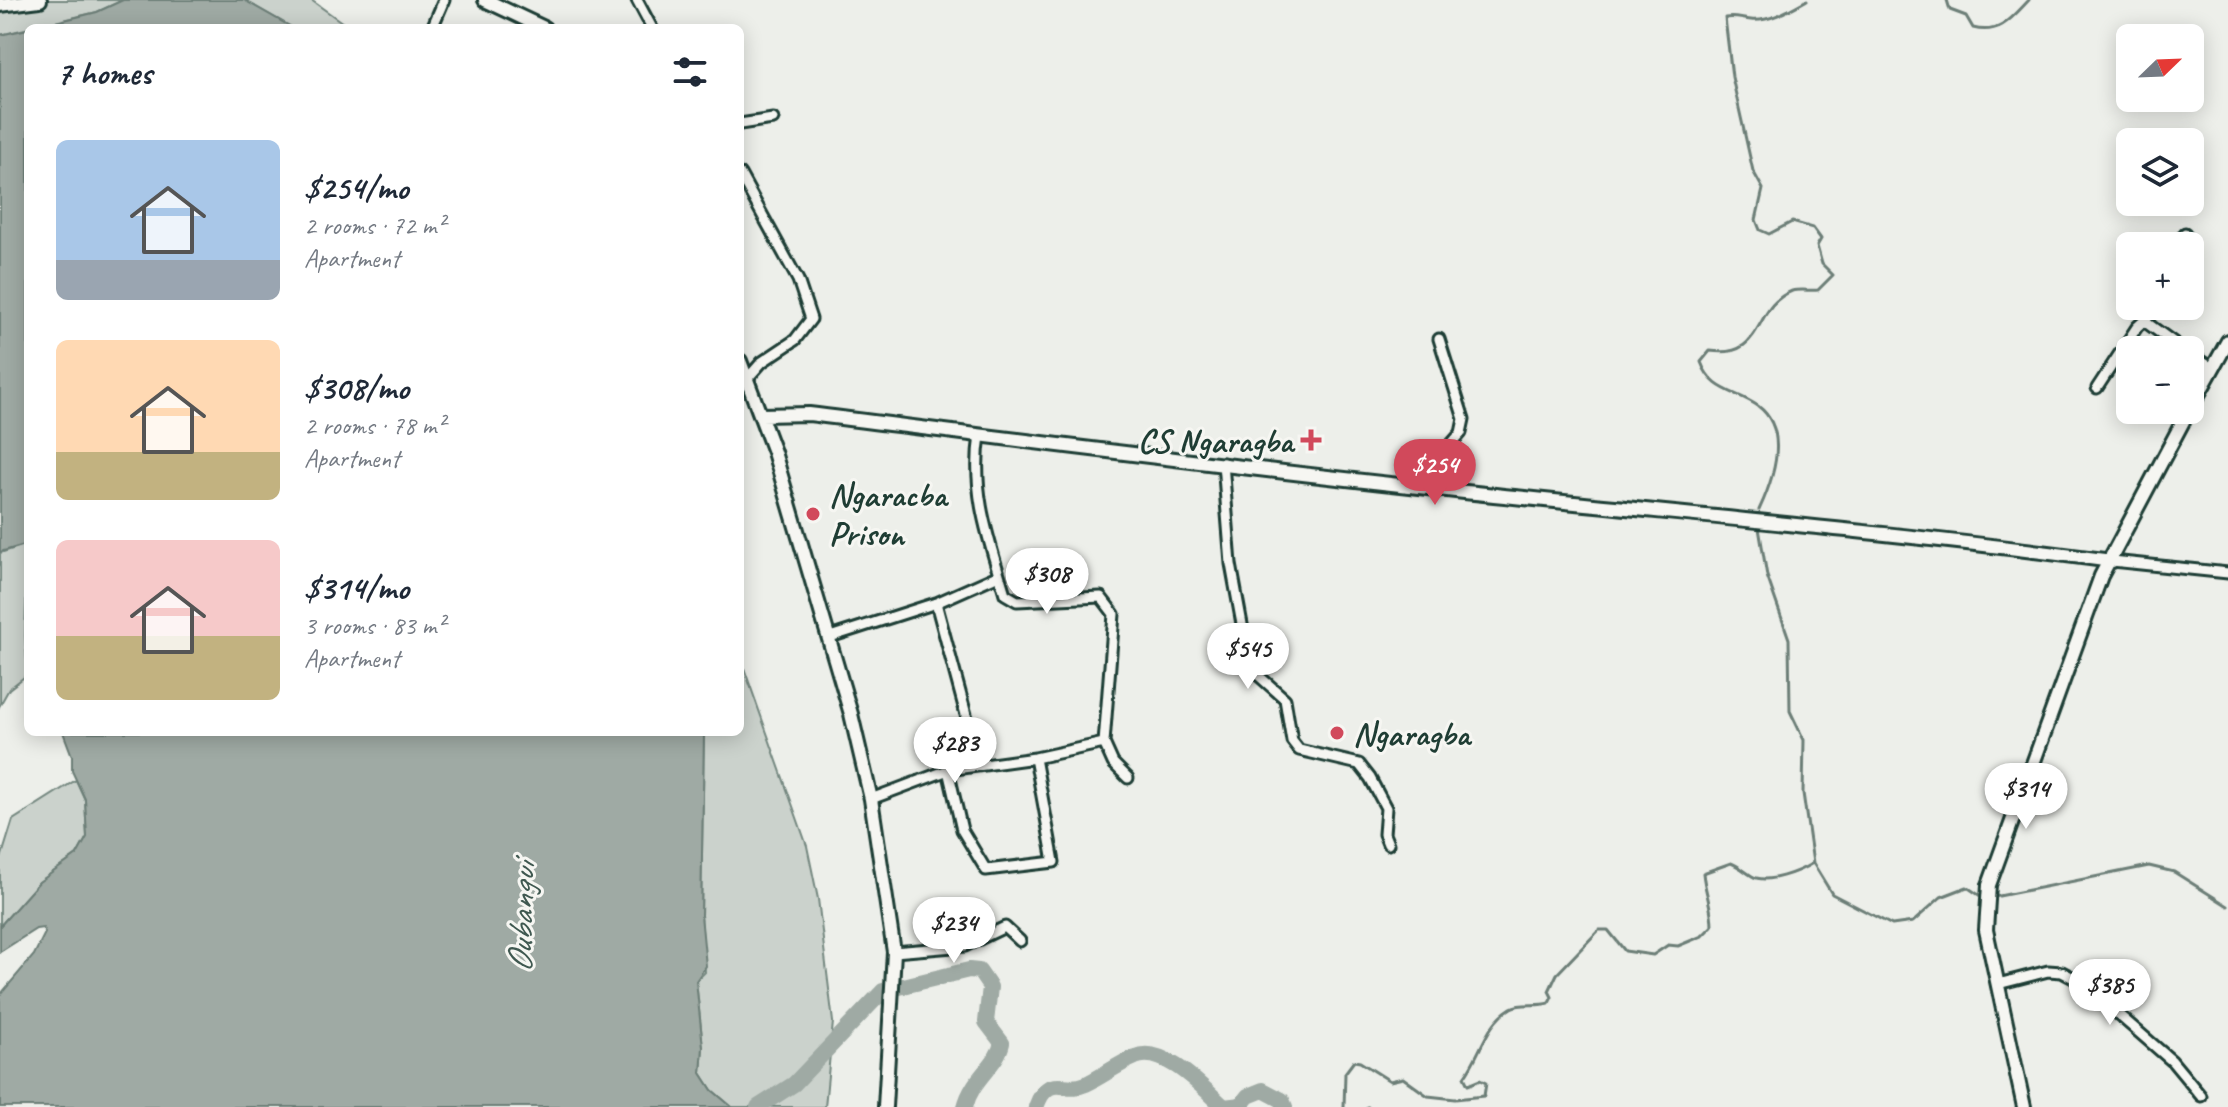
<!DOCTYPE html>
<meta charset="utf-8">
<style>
body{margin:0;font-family:Caveat,sans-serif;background:#f2f2f3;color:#1f2937;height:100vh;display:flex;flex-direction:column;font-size:30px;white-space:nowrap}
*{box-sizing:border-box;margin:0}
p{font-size:26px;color:#747a83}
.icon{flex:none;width:44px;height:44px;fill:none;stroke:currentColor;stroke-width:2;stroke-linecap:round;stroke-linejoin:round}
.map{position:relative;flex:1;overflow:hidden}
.drawer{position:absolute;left:24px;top:24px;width:720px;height:712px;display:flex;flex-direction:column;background:#fff;border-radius:12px;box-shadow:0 4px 20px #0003}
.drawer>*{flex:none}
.needle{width:52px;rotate:67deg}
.controls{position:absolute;left:2116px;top:24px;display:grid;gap:16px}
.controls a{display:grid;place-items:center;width:88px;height:88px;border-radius:12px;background:#fff;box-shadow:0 4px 20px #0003;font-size:40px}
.price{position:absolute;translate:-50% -68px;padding:0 18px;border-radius:28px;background:#fff;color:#222;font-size:26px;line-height:52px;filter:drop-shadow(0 2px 4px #0008)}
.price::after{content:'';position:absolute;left:50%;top:48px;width:24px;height:18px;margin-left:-12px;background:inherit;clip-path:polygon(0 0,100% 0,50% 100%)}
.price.selected{background:#d1495b;color:#fff}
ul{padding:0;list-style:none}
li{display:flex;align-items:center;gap:24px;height:200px;padding:0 32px}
li span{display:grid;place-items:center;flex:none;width:224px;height:160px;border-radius:12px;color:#555}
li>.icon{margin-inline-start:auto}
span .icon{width:96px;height:96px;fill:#fffc;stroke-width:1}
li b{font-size:34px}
h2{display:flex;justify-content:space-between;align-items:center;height:96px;padding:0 32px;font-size:34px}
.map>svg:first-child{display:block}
</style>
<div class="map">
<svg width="2228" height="1107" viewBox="0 0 2228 1107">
<rect width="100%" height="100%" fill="#edefea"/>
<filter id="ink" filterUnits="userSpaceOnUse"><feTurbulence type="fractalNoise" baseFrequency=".0125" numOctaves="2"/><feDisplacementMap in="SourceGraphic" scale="16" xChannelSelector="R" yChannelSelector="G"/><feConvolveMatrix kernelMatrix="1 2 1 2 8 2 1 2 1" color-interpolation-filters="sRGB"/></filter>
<g filter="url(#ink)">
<path fill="#cbd2cc" stroke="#758880" stroke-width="2" d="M0 0H123L97 12 0 35Z
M244 0H311L350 28H293Z
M28 544 25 636 28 674 9 689 0 705V553Z
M740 647 744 668 807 846 818 899 833 1022 825 1107H732L712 1090 701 1073 703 1047 696 981 705 972 701 915 704 732H740Z
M76 780 85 800 87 837 77 855 39 882 0 926V862L13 820Z"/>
<path fill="#9faaa4" stroke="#6c7e77" stroke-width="2" d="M123 0H244L293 28H32L97 12Z
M28 29V544L0 552V35Z
M63 732H704L701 915 706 966 696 981 703 1047 701 1073 712 1090 732 1107H0V995L34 955 45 933 43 928 36 929 0 952V926L39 882 77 855 87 837 85 799 72 771V756Z"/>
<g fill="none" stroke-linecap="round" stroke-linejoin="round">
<path stroke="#6c7e77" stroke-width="3" d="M1947 0 1950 10 1966 16 1973 28C2000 35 2012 18 2029 0
M1759 510C1773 480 1791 431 1758 406 1735 390 1712 392 1701 362L1710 351C1766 359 1751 307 1792 291 1799 289 1811 291 1818 290L1833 275 1822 264 1817 246 1821 239 1813 228 1792 222 1769 234 1760 230 1756 220 1763 189 1753 171 1732 77 1725 18C1736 16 1741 19 1751 20 1770 22 1791 9 1807 0
M1813 863 1832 894 1892 925 1913 922 1941 897 1967 887 1982 897
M1994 897 2149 866 2174 872 2228 906
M1344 1107 1345 1073 1354 1061 1360 1062 1390 1081 1403 1078 1428 1096 1455 1099 1484 1096 1486 1083 1480 1080 1468 1085 1464 1077C1481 1055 1485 1024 1511 1008 1521 1002 1537 1007 1549 1003L1552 997 1549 991 1557 974 1599 930H1608L1625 951 1653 955 1668 945 1678 946 1702 936 1712 926C1712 906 1705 893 1703 873L1731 863C1739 866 1744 871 1752 876 1767 885 1800 871 1813 863L1803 793 1804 740 1790 711 1789 639 1767 576 1759 528
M1367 1107H1368"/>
<path stroke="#9faaa4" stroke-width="16" d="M758 1107 794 1084 883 991 969 970 979 971 990 987 986 1022 1002 1043C997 1066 972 1078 965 1107
M1036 1107C1049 1071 1064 1094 1086 1084 1103 1076 1118 1064 1135 1057 1164 1044 1205 1090 1224 1107
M1224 1107 1241 1105 1248 1096 1263 1090 1282 1100 1285 1107"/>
<defs>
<path id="street" d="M637 0 652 28
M432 28 444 0
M740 124 773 119
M740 174 798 280 811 319 795 340 762 362 747 379
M2179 246 2185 233
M2144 321 2184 350
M2190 354 2212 368
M2097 388 2137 327 2160 306
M980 435C971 493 989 540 1005 594L1017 601 1101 597 1114 614 1104 743 1113 763 1128 778
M1223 463 1231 564 1250 668 1285 699 1292 741 1299 750 1359 764 1370 778 1386 808 1384 834 1388 844
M1436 489 1440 457 1461 433 1464 419 1439 339
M2112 561 2228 573
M936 603 979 763
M830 637 936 603 999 575
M948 770 962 830 986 870 1054 862 1035 758
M871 799 948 770 1035 758 1104 743
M894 952 965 946 1005 927 1020 941
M1998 984 2048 971 2062 972 2081 982 2172 1061 2201 1096"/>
<path id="secondary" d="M485 0 544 28
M0 5 40 0
M740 361 774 452 851 714 871 799 894 952 885 1107
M2190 409 2228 341
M761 415 809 414C1018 440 1228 467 1437 489 1662 513 1888 531 2112 561
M2024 1107 1986 930 1989 885 2101 576 2189 410"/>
</defs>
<use href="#street" stroke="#1f3d34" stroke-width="15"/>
<use href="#secondary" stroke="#1f3d34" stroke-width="18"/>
<use href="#street" stroke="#f6f6f2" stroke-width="9"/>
<use href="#secondary" stroke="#f6f6f2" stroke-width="12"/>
</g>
</g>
<g fill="#d1495b" stroke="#f6f6f2" stroke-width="3">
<path d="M1307 428h8v8h8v8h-8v8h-8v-8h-8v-8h8z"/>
<circle cx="813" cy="514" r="8"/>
<circle cx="1337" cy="733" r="8"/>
</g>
<g text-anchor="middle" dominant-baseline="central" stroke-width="6" stroke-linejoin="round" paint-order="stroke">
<g font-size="34" font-weight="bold" fill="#1f3d34" stroke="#f6f6f2" text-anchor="start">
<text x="1293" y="440" text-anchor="end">CS Ngaragba</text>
<text x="829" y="494">Ngaracba<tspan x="829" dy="39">Prison</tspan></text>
<text x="1353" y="733">Ngaragba</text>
</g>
<g font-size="36" font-style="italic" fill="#3f5850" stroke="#f6f6f2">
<text transform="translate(521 918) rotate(-88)">Oubangui</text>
</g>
</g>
</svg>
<div class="controls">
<a><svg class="needle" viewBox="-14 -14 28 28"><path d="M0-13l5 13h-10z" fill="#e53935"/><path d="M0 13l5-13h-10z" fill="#747a83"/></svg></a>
<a><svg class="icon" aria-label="layers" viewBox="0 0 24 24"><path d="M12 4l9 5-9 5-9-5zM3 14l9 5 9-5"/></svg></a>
<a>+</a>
<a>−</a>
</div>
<b class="price selected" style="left:1435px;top:507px">$254</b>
<b class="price" style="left:1047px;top:616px">$308</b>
<b class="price" style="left:1248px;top:691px">$545</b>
<b class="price" style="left:955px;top:785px">$283</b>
<b class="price" style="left:2026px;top:831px">$314</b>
<b class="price" style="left:954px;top:965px">$234</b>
<b class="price" style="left:2110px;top:1027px">$385</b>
<section class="drawer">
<h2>7 homes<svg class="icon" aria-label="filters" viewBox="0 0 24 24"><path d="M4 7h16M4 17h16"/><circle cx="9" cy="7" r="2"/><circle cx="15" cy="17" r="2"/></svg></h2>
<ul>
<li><span style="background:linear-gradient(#a9c7e8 75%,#9aa5b1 0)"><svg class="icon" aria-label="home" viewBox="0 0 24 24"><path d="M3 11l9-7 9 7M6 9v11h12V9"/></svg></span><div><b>$254/mo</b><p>2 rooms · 72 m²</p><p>Apartment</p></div></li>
<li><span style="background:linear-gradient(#ffd9b3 70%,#c2b280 0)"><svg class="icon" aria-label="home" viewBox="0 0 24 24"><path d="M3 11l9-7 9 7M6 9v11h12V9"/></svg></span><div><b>$308/mo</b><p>2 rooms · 78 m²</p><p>Apartment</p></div></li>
<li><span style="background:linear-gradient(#f6c9c9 60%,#c2b280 0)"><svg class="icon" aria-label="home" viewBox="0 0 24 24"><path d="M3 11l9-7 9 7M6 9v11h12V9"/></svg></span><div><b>$314/mo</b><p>3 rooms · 83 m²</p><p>Apartment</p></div></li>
</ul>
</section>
</div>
